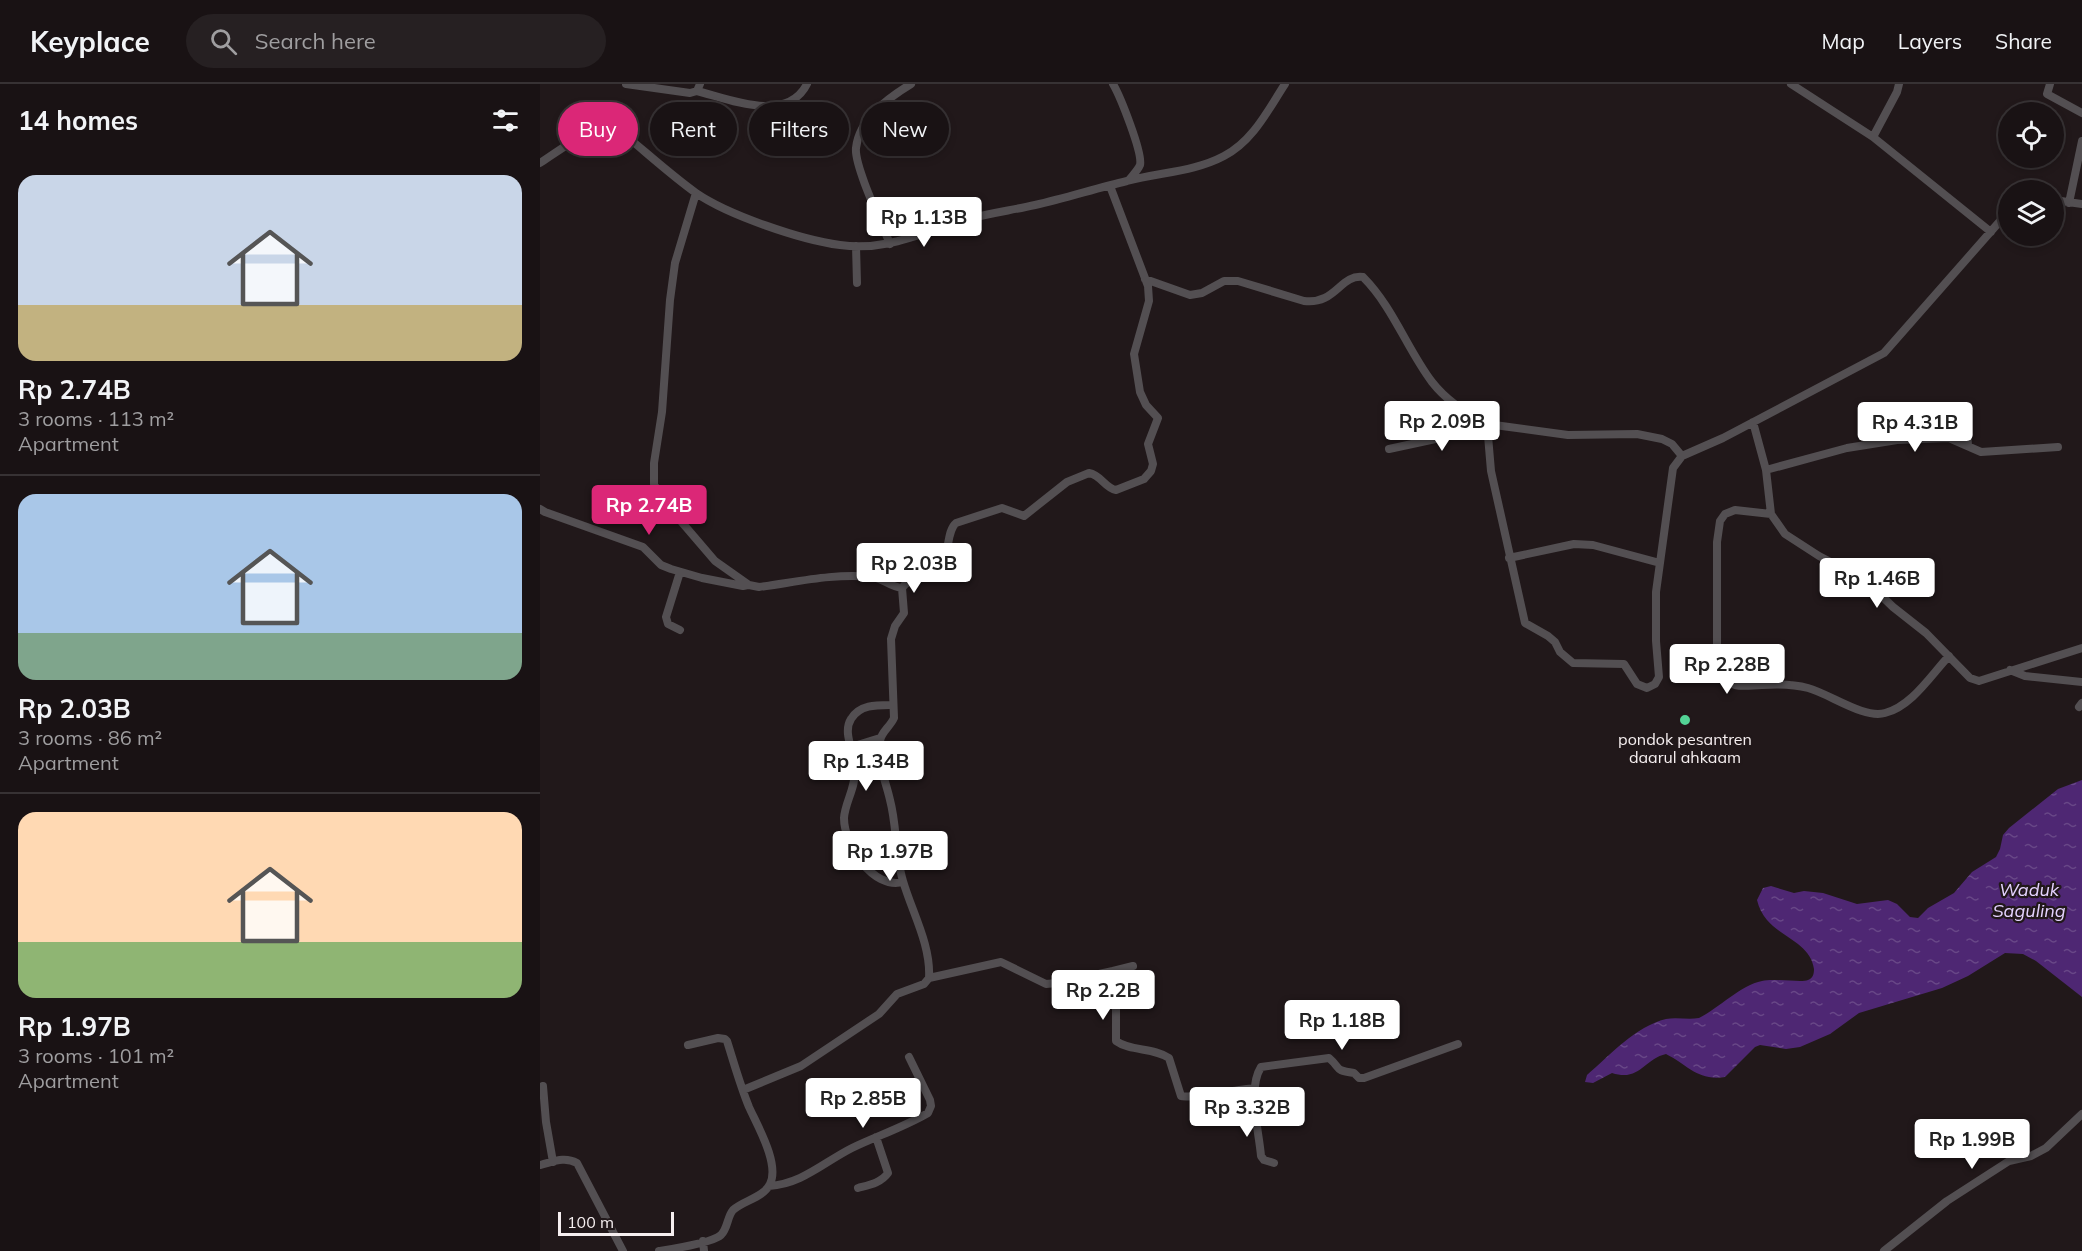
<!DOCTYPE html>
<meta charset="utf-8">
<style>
body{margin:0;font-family:Mulish,sans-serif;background:#262022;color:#f1f3f6;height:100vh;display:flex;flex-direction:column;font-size:22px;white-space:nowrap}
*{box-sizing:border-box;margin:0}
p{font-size:20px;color:#9f9ea0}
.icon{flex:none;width:33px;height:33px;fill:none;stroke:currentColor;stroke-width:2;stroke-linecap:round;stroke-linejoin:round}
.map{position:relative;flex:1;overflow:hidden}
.drawer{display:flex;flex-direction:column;background:#191214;width:540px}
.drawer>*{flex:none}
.guide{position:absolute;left:18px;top:18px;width:570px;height:54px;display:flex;gap:12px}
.controls{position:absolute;left:1458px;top:18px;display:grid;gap:12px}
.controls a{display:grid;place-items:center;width:66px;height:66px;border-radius:50%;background:#191214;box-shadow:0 3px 9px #0003,0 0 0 2px #373234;font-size:30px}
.scale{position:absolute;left:18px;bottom:15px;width:116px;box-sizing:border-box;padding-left:6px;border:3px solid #f6eff0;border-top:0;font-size:16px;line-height:21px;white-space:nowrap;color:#f6eff0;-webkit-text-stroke:4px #21181a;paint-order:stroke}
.price{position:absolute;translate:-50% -51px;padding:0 14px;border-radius:6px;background:#fff;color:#222;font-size:20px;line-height:39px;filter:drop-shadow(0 2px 3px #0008)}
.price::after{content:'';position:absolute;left:50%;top:36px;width:18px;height:14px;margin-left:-9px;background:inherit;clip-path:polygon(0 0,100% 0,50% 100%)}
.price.selected{background:#db2777;color:#fff}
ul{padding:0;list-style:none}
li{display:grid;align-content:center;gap:12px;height:318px;padding:0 18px}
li+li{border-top:2px solid #373234}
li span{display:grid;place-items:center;height:186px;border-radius:18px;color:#555}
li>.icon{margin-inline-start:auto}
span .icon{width:108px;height:108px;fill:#fffc;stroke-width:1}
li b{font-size:26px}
h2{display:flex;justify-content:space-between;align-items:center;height:72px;padding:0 18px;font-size:26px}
.tag{padding:0 21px;border-radius:27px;background:#191214;box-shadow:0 3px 9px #0003,0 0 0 2px #373234;font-size:21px;line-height:54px}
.tag.selected{background:#db2777;color:#fff}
header{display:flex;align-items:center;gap:36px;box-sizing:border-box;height:84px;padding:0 30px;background:#191214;border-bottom:2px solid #373234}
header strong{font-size:28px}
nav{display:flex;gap:33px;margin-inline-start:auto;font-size:21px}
.search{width:420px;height:54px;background:#262022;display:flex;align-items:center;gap:15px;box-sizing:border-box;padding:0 21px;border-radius:33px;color:#9f9ea0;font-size:22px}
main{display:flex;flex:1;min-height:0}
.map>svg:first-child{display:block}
</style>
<header>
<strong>Keyplace</strong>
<div class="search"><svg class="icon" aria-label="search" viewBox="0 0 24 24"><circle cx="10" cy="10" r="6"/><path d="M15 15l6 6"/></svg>Search here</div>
<nav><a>Map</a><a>Layers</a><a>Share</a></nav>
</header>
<main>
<section class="drawer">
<h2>14 homes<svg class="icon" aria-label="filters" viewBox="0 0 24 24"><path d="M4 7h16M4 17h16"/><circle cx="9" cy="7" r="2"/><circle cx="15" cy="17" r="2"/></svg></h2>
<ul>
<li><span style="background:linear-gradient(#c9d6e8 70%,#c2b280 0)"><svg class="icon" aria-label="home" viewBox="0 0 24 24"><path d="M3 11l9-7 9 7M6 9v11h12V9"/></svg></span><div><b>Rp 2.74B</b><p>3 rooms · 113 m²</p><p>Apartment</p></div></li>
<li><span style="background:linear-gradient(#a9c7e8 75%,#7fa58c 0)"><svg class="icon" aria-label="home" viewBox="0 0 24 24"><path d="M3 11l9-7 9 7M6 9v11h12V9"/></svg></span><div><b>Rp 2.03B</b><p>3 rooms · 86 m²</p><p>Apartment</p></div></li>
<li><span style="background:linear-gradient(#ffd9b3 70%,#8fb573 0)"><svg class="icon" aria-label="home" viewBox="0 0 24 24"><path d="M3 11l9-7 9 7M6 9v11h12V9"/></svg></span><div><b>Rp 1.97B</b><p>3 rooms · 101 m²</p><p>Apartment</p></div></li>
</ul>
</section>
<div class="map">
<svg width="1542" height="1167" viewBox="0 0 1542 1167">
<defs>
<pattern id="water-ripples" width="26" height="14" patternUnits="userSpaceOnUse" patternTransform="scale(1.5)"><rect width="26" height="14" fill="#4e2773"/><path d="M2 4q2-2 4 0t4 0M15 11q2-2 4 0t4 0" fill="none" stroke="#684787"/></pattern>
</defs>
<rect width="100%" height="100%" fill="#21181a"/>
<path fill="url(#water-ripples)" d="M1542 696V913L1496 877 1483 870 1465 869 1428 892 1402 904 1319 929 1290 950 1260 963 1246 965 1220 961 1215 963 1185 993C1157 997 1148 981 1126 970 1104 975 1100 998 1072 989L1053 999 1045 998 1047 991C1069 972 1096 942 1126 935 1137 933 1148 936 1159 934 1179 924 1201 901 1222 897 1234 894 1262 899 1268 896 1273 894 1274 890 1274 885 1271 860 1241 853 1227 836 1222 830 1219 824 1217 816L1223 804 1231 802 1254 809 1264 807 1283 809 1317 820 1348 816 1357 820 1370 833 1378 834 1388 824 1414 809 1432 788 1456 773 1460 765 1463 751 1469 744 1518 705Z"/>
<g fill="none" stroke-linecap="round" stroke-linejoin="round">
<path stroke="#534f52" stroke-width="8" d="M86 0 150 9 157 7
M160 0 157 7C189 15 247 40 267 0
M573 0C580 12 603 69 600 81 598 86 592 92 589 96
M1251 0 1333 53 1451 148
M1510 0 1507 10 1542 29
M1333 53 1357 8 1359 0
M0 79C14 70 51 42 68 43 74 43 80 48 85 51 108 70 131 91 156 109 188 131 261 156 300 161 348 168 384 147 428 135 450 129 473 126 495 121 526 114 557 104 587 97 620 88 654 88 684 72 713 57 728 26 745 0
M156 109 135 179 130 216 122 328 114 379V400L121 414 175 477 209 501 219 503C257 498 294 489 332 493 343 494 350 503 362 504 371 491 390 495 400 484 410 472 406 447 416 439L462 424 484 432 527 398 549 389C561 391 565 404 576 406L604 395 611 387 613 380 608 360 618 334 606 321 600 308 594 270 609 217 608 202 570 102
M1514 116 1542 120
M1529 119 1542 57
M350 160C342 140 314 82 316 64 319 35 348 14 371 0
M316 162 317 199
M605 195 650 211 662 209 684 197H698L764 217C796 221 800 190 823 193 853 223 867 265 892 298 906 316 927 330 947 340L951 387 985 539 1008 552 1015 558 1020 568 1033 579 1084 580 1097 600 1107 604 1115 600 1119 593 1116 557V508L1133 384 1142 372 1183 354 1344 269 1468 128
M1426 327 1428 362
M1213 338 1226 386 1231 430 1245 450 1279 472 1325 496 1353 523 1386 549 1430 594 1439 597 1542 564
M947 340 1028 351 1097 350 1122 355 1132 360 1142 372
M849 365 900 354 915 336 922 333 925 328
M1226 386 1307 364 1357 356 1409 354 1441 368 1518 363
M0 425 5 428 103 463 121 481 131 485 162 494 203 502 208 501
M1231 430 1195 426 1185 430 1180 437 1177 458V576C1179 586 1184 597 1195 601 1204 603 1213 601 1222 601 1237 600 1253 600 1268 604 1290 610 1324 635 1345 629 1372 622 1391 591 1409 572
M969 474 1034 460 1053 461 1120 479
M140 488 126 533 128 540 140 546
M1470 586 1485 592 1542 598
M353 621C338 621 320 620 311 635 302 649 315 669 315 684 316 704 305 718 304 734 304 761 333 806 363 798
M1539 623 1542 619
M311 663 340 654
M573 887 593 882
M389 894 461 878 506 900 517 899 573 887 576 901V957C591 968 613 963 629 974L641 1012C648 1015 701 1005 715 1004
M3 1002 6 1038 13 1078
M203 1006 261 982 339 930 357 910 384 900 389 894C391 861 372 828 363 797 355 771 357 742 350 716 346 697 336 677 340 657 341 648 350 643 354 634L351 555 355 542 364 529 362 504
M734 1079 724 1076 721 1072C719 1047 707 1005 721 983L789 974C802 985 793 986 814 989L819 994H824L918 960
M0 1081C13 1078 24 1072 37 1079L83 1167
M229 1102C262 1100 284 1078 312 1064 337 1052 364 1043 388 1029L391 1022 390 1016 369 973
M318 1104C329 1101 341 1099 348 1089L336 1053
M163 1157 164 1167
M119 1167C132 1165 172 1159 181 1151 188 1144 187 1133 193 1126 204 1116 223 1114 230 1100 240 1080 217 1041 209 1023 200 1001 194 979 187 957L185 955 178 954 148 961
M1344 1167 1407 1117 1469 1077 1491 1072 1506 1064 1542 1030"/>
</g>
<circle fill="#53d396" stroke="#21181a" stroke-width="2" cx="1145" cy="636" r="6"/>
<g text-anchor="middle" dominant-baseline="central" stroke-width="4.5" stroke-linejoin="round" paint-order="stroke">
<g font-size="16" fill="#f6eff0" stroke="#21181a">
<text x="1145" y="655">pondok pesantren<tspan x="1145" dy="18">daarul ahkaam</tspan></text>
</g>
<g font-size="18" font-style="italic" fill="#e5d3ff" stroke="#21181a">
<text x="1489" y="805">Waduk<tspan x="1489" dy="21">Saguling</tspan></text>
</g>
</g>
</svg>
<div class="controls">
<a><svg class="icon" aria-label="locate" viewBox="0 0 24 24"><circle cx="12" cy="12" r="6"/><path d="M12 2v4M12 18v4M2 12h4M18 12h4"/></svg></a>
<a><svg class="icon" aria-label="layers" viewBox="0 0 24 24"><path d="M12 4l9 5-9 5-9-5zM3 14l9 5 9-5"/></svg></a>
</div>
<div class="scale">100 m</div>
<b class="price" style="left:384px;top:164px">Rp 1.13B</b>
<b class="price" style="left:902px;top:368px">Rp 2.09B</b>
<b class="price" style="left:1375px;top:369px">Rp 4.31B</b>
<b class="price selected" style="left:109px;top:452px">Rp 2.74B</b>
<b class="price" style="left:374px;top:510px">Rp 2.03B</b>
<b class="price" style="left:1337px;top:525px">Rp 1.46B</b>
<b class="price" style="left:1187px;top:611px">Rp 2.28B</b>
<b class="price" style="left:326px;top:708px">Rp 1.34B</b>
<b class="price" style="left:350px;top:798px">Rp 1.97B</b>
<b class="price" style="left:563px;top:937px">Rp 2.2B</b>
<b class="price" style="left:802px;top:967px">Rp 1.18B</b>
<b class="price" style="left:323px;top:1045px">Rp 2.85B</b>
<b class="price" style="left:707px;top:1054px">Rp 3.32B</b>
<b class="price" style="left:1432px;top:1086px">Rp 1.99B</b>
<div class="guide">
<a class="tag selected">Buy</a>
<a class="tag">Rent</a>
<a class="tag">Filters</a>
<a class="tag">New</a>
</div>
</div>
</main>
